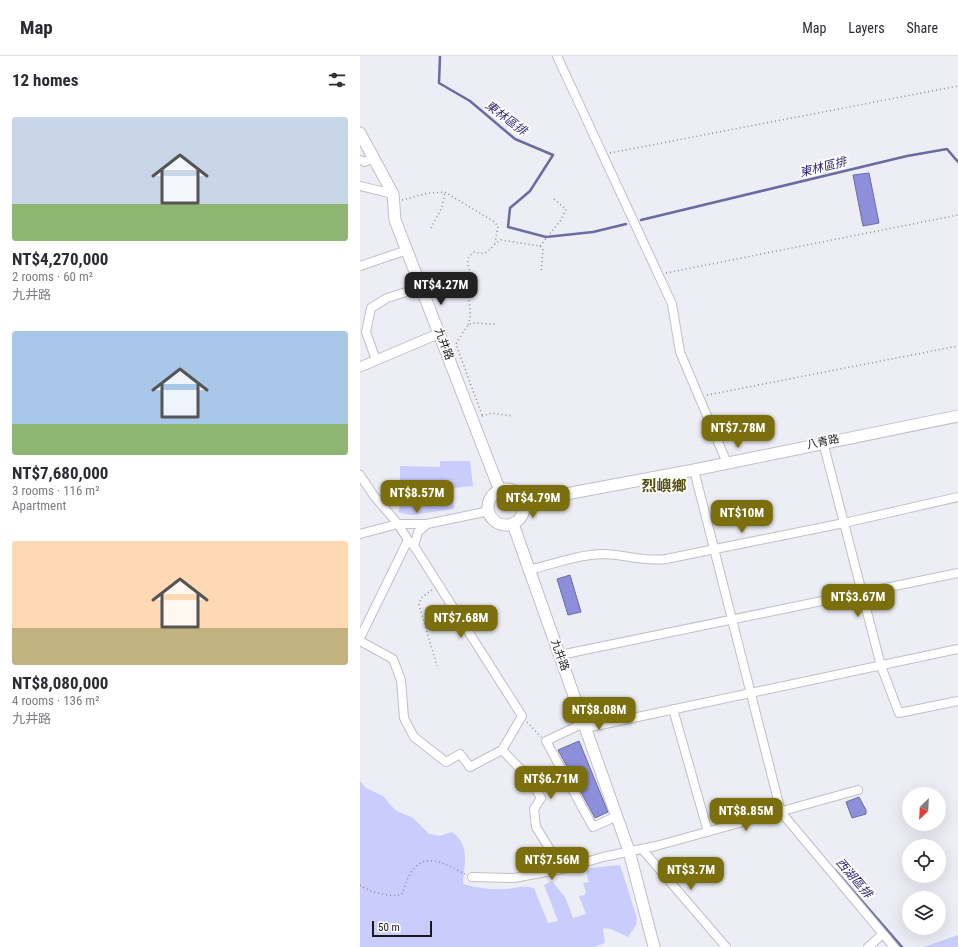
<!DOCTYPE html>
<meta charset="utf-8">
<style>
body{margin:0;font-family:"Roboto Condensed","Noto Sans TC",sans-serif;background:#f7f7f7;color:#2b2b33;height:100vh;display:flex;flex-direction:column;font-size:15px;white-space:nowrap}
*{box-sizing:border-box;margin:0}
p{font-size:13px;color:#7c7c81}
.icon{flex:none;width:22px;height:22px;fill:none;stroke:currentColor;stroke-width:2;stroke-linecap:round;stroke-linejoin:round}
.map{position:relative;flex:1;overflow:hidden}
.side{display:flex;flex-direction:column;background:#fff;width:360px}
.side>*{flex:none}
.needle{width:26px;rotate:204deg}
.buttons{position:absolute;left:542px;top:731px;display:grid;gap:8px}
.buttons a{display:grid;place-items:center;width:44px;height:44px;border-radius:50%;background:#fff;box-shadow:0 4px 16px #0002;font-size:20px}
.scale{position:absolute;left:12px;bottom:10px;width:60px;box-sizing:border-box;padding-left:4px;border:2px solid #1a1a1d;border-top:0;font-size:11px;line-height:14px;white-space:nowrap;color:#1a1a1d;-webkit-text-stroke:3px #fff;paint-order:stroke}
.price{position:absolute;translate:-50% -34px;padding:0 9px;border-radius:8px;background:#7a6f0c;color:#fff;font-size:13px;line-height:26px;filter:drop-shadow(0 1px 2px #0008)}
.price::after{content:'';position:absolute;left:50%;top:24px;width:12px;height:9px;margin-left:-6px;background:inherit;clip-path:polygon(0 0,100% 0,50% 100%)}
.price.current{background:#222;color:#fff}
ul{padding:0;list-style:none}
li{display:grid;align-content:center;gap:8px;height:212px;padding:0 12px}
li span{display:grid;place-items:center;height:124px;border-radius:4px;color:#555}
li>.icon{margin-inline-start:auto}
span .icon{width:72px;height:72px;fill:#fffc;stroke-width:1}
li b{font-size:17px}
h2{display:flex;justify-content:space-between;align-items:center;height:48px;padding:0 12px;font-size:17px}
header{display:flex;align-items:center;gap:24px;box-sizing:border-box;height:56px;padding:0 20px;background:#fff;border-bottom:1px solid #e1e1e2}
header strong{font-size:19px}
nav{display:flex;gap:22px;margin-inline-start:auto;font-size:14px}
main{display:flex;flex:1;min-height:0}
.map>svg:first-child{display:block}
</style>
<header>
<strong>Map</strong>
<nav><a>Map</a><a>Layers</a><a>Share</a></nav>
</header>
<main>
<section class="side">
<h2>12 homes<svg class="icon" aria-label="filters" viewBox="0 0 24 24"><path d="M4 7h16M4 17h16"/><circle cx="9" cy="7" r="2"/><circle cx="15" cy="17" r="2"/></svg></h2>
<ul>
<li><span style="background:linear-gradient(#c9d6e8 70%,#8fb573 0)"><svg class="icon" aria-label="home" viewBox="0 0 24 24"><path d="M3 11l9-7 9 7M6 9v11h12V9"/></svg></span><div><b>NT$4,270,000</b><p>2 rooms · 60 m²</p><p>九井路</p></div></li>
<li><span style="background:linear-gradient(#a9c7e8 75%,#8fb573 0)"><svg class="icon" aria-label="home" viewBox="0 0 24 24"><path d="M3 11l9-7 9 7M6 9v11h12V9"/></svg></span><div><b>NT$7,680,000</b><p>3 rooms · 116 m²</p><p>Apartment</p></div></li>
<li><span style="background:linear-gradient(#ffd9b3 70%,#c2b280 0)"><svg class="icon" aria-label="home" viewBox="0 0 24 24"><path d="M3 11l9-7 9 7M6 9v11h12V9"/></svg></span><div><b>NT$8,080,000</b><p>4 rooms · 136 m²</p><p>九井路</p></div></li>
</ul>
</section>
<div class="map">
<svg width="598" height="891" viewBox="0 0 598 891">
<rect width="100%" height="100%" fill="#ededf6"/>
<path fill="#c9ccfd" d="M80 405H110L113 430 93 432 94 453 51 459 38 456 45 436 40 430V410L80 411Z
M0 725 6 732 23 740 35 754 53 762 69 778 80 780 92 776C111 790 104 808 103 828 117 832 131 834 146 833 156 832 164 829 174 832L188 867 198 865 184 829 192 825 205 841 213 862 226 858 219 840 224 839 226 836 223 827 229 826 226 816 230 812 260 809 277 862 276 869 268 881 251 873 243 872 245 887 234 891H0Z
M598 879V891H564Z"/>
<path fill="#8d8fda" stroke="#6a6ca1" d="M509 117 519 167 503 170 493 119Z
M210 519 221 556 208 559 197 523Z
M219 685 248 756 235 762 198 694Z
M499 741 506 754V758L492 762 486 746Z"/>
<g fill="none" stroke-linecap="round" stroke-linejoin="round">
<path stroke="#6a6ca1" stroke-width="2.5" d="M80 0 79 27 110 45 155 83 193 99 170 135 150 152 148 171 186 181 233 176 266 168
M281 164 547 100 587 93 598 106
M475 814 542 891"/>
<defs>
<path id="minor" d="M197 0 312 248 320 296 367 407
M0 104 5 106 13 102
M0 130 33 138
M0 210 47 194
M16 304 6 276 11 252 27 242 62 231
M463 386 521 610 539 657 598 645
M334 414 421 756 534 891
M0 419 14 440 38 468H67L129 455
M0 478 38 468 48 484 54 490 162 660 142 694 110 711 100 698 86 706 54 681 44 662 41 624 33 603 0 585
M54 490 58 476 67 468
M169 514C193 508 217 499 242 498 265 498 281 506 306 503L484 467 598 441
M0 582 48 484
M200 599 598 517
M313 653 348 776
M224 667 186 685 233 771 257 760
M226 672 598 593
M142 694 169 722 181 742 174 753 176 771 202 813
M282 793 366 891
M112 821 154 822 202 813 243 801 296 790 498 734
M508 891 523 878"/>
<path id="tertiary" d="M0 311 80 277"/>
<path id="secondary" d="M0 77 33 138 35 164 140 435
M128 451a18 18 0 1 1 36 0a18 18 0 1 1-36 0Z
M163 446 334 414 598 360
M153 468 269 795 294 891"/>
</defs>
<use href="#minor" stroke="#bfc0c8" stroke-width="10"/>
<use href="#tertiary" stroke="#bfc0c8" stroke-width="11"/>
<use href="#secondary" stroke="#bfc0c8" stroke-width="13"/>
<path stroke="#8d8d93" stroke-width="1.5" stroke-dasharray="1 3" stroke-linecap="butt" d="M250 97 598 30
M42 144 68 137 85 136 133 165 138 170 135 187
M71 172 82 151 85 136
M180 190 201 164 206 153 194 143
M306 217 598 159
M108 269C113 257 108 246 108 234 107 230 111 226 111 222 111 211 102 205 114 196 130 201 129 190 141 184L180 190 183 193 181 217
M347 339 598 290
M122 359 96 288C113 260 106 268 136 268
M122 360 132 357 152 360
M72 534 61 542 59 549 77 610
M167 666 181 681
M0 829C9 836 29 841 41 839 45 832 46 825 50 818 64 794 85 808 105 818"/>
<use href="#minor" stroke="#fff" stroke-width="8"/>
<use href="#tertiary" stroke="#fff" stroke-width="9"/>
<use href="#secondary" stroke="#fff" stroke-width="11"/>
</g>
<g text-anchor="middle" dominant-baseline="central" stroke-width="4" stroke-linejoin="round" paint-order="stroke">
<g font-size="11" fill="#1a1a1d" stroke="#fff">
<text transform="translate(84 288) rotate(69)">九井路</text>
<text transform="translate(463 386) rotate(-12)">八青路</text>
<text transform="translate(200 599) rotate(70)">九井路</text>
</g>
<g font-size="12" font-style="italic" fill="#291b72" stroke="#fff">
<text transform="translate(146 62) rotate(37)">東林區排</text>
<text transform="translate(463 111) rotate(-14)">東林區排</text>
<text transform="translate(494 822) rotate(49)">西湖區排</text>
</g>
<g font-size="15" font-weight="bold" fill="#554d0e" stroke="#fff">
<text x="304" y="430">烈嶼鄉</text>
</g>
</g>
</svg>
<div class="buttons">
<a><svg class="needle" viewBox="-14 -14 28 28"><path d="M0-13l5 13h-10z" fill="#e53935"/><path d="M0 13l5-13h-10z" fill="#7c7c81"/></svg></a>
<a><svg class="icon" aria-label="locate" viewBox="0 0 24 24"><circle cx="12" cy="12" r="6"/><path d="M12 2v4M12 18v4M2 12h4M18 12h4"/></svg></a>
<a><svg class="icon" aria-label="layers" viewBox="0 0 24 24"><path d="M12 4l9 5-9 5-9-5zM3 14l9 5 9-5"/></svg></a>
</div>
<div class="scale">50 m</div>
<b class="price current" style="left:81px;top:250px">NT$4.27M</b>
<b class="price" style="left:378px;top:393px">NT$7.78M</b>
<b class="price" style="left:57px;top:458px">NT$8.57M</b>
<b class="price" style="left:173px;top:463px">NT$4.79M</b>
<b class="price" style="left:382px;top:478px">NT$10M</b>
<b class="price" style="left:498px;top:562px">NT$3.67M</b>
<b class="price" style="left:101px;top:583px">NT$7.68M</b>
<b class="price" style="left:239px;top:675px">NT$8.08M</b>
<b class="price" style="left:191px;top:744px">NT$6.71M</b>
<b class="price" style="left:386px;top:776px">NT$8.85M</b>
<b class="price" style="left:192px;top:825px">NT$7.56M</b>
<b class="price" style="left:331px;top:835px">NT$3.7M</b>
</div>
</main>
